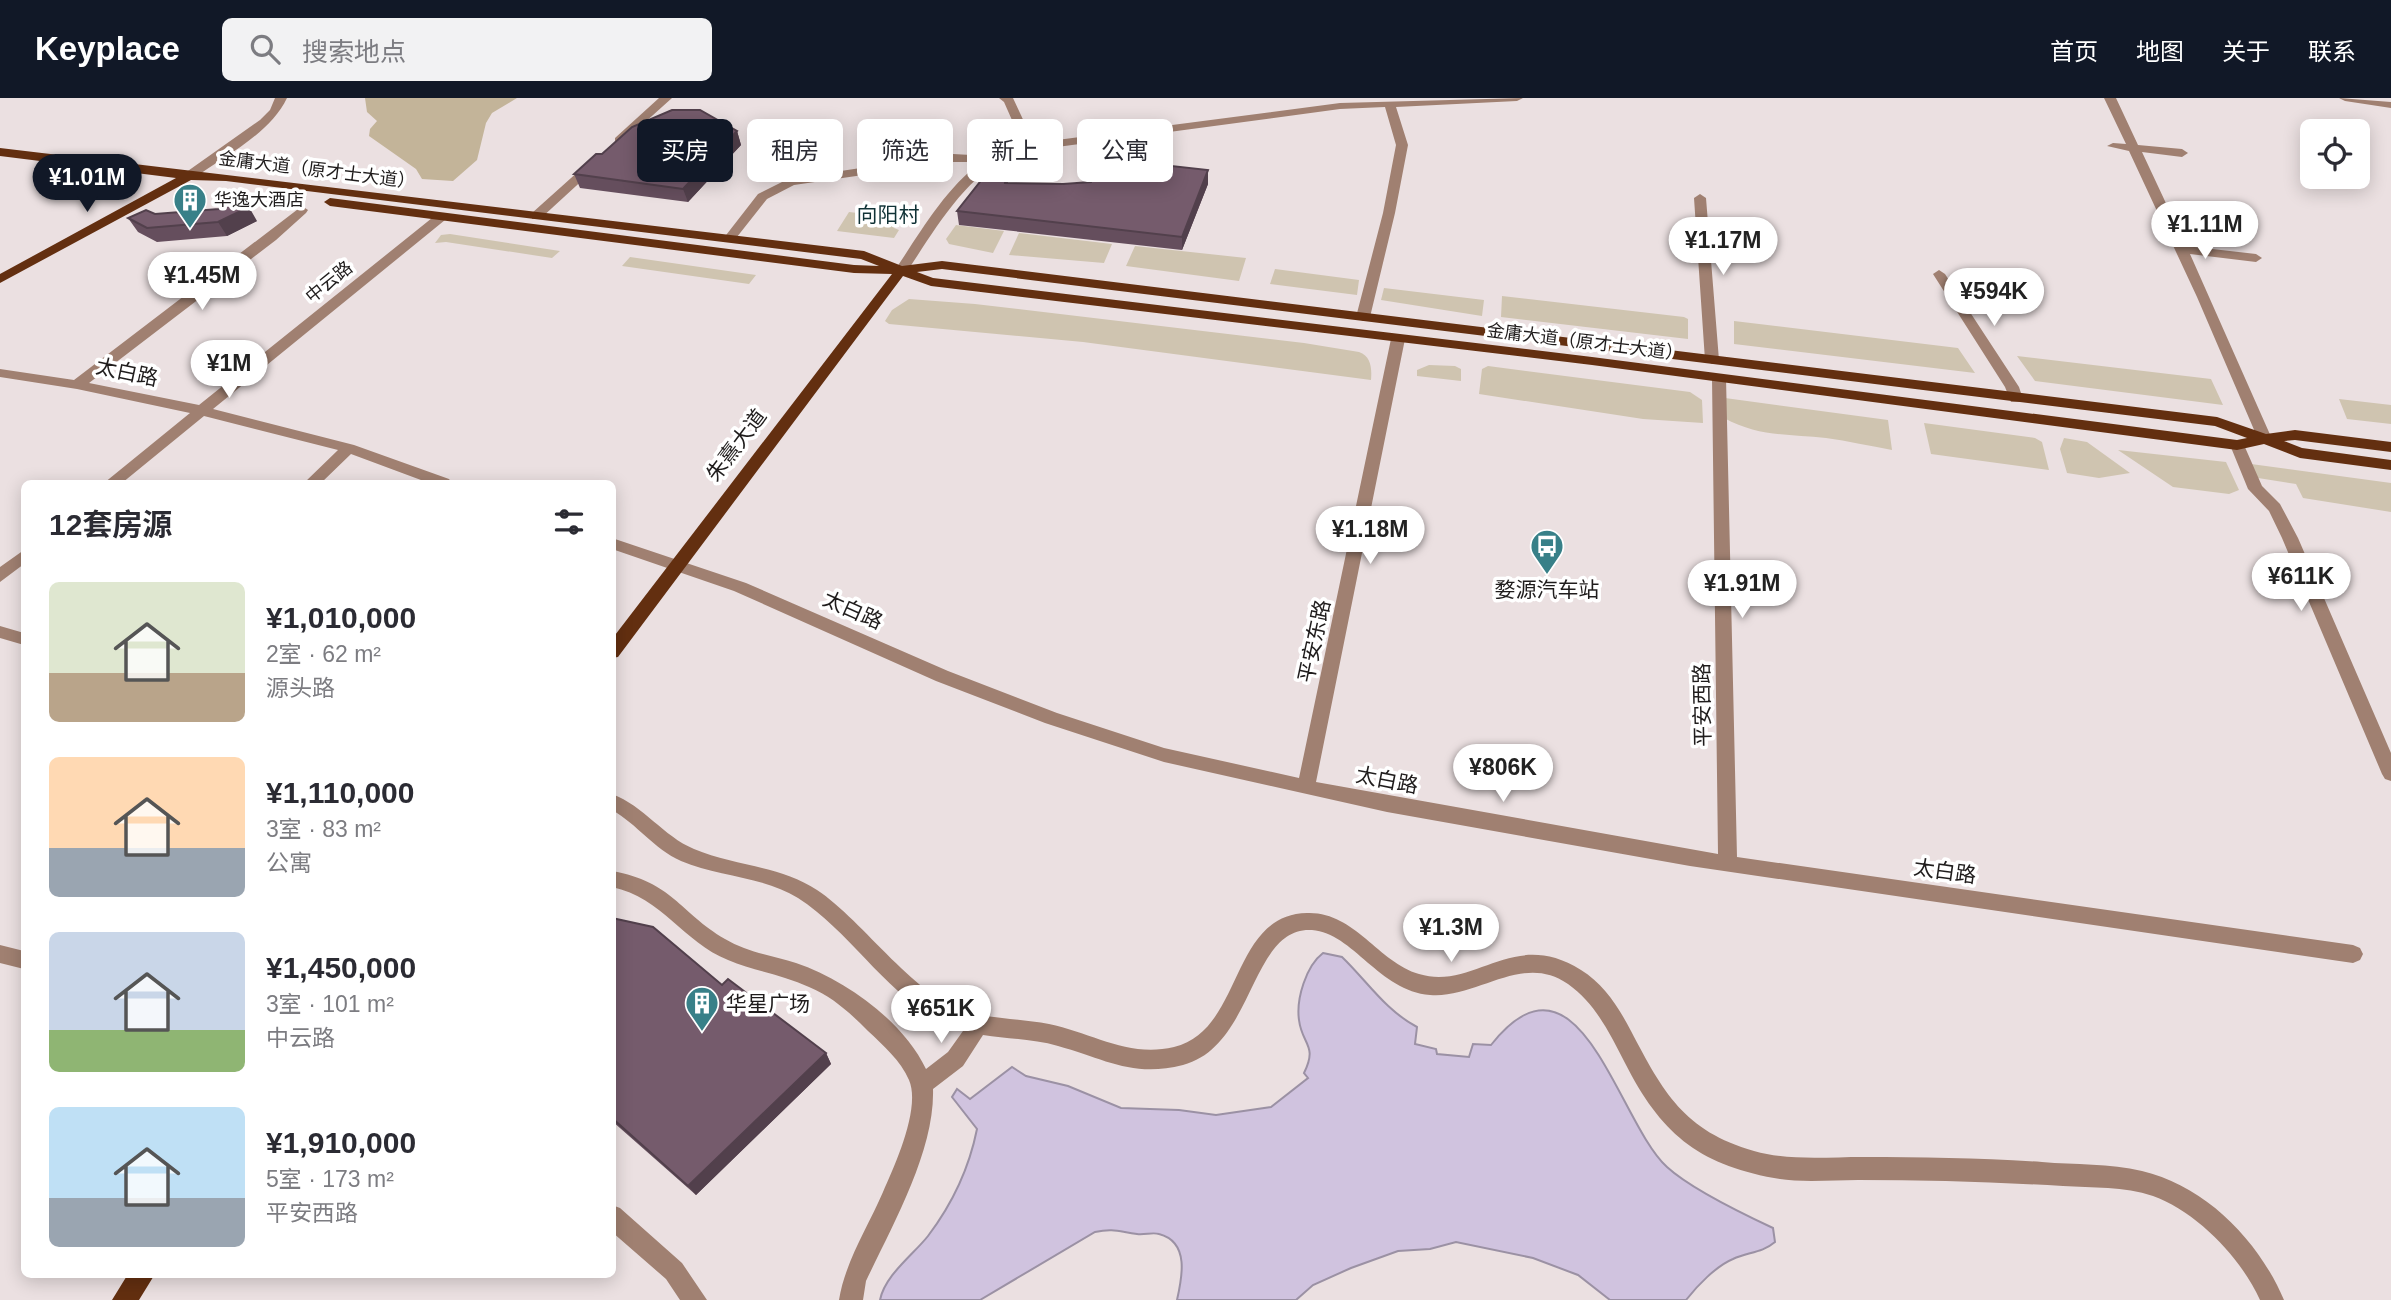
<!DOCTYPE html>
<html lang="zh">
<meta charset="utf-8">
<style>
body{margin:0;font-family:Arial,"Noto Sans SC",sans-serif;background:#f2f2f3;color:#2b2b33;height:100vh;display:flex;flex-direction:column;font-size:26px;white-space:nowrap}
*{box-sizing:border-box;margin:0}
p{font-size:23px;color:#7c7c81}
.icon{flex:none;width:38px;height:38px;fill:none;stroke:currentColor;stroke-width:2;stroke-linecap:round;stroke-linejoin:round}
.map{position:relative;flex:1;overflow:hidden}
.panel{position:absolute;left:21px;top:382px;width:595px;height:798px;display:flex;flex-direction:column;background:#fff;border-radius:10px;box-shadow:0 4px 18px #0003}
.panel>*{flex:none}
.top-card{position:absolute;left:637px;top:21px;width:665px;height:63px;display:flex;gap:14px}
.tools{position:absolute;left:2300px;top:21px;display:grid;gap:14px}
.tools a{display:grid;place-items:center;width:70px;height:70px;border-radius:10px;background:#fff;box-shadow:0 4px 18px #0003;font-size:35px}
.price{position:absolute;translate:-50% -60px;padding:0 16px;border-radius:24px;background:#fff;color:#222;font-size:23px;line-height:46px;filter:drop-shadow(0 2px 4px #0008)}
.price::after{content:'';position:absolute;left:50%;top:42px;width:21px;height:16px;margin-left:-10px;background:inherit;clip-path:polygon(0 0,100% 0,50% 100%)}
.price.active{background:#111827;color:#fff}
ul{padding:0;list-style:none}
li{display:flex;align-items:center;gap:21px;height:175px;padding:0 28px}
li span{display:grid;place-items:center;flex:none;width:196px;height:140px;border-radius:10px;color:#555}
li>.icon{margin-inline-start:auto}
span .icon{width:84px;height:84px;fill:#fffc;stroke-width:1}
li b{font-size:30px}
h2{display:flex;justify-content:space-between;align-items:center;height:84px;padding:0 28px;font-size:30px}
.pill{padding:0 24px;border-radius:10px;background:#fff;box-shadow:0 4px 18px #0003;font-size:24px;line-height:63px}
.pill.active{background:#111827;color:#fff}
header{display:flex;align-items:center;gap:42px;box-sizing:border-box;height:98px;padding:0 35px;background:#111827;color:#fff}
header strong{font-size:33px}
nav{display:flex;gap:38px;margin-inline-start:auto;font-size:24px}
.search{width:490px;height:63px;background:#f2f2f3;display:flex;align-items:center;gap:18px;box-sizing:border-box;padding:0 24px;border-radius:10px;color:#7c7c81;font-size:26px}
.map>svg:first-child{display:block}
</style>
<header>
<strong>Keyplace</strong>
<div class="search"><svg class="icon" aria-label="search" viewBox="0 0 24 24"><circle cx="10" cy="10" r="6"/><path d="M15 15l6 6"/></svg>搜索地点</div>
<nav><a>首页</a><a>地图</a><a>关于</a><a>联系</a></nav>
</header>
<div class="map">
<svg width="2391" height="1202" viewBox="0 0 2391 1202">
<rect width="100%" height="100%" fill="#ebe0e1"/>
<path fill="#cfc4b0" d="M849 114 901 120 894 130 899 132 894 140 837 133Z
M956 127 1004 133 993 155 949 146 946 141Z
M1019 135 1112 146 1104 165 1009 157Z
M450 136 560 153 552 160 446 144 435 145 441 137Z
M1135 148 1246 160 1239 183 1126 168Z
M630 159 756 177 749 186 622 168Z
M1275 171 1359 182 1357 197 1270 186Z
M1384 190 1484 202 1482 218 1381 202Z
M1502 198 1684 219 1688 221V241L1501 219Z
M909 201 975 206 1304 245 1359 254C1371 258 1372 270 1371 282L1083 244 889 226 885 223 892 212Z
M1734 223 1958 250 1975 275 1734 246Z
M2017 258 2211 281 2223 307 2035 283Z
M1429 267 1455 268 1461 271V283L1417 278V272Z
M1488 268 1690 294 1702 302 1703 325 1643 321 1479 296 1482 271Z
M1725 300 1888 322 1892 352C1870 348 1848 343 1826 340 1788 336 1759 339 1724 320Z
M2339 301 2391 307V326L2347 321Z
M1924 325 2035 340 2042 344 2049 372 1931 356Z
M2064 340 2087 344 2130 375 2099 380 2067 375 2060 351Z
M2118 352 2226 364 2239 392 2229 396 2173 389Z
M2251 366 2391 385V414L2303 400 2296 386 2258 380Z"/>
<path fill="#c3b499" d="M365 0H517L492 15 486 25 477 62 453 83 422 81 416 71 369 38 370 31 377 23 367 14Z"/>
<path fill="#d0c3df" stroke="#9b91a4" stroke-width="2" d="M1323 855 1342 859C1367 883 1385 912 1417 929L1415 946 1436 951 1437 956 1469 959 1473 946 1491 947C1579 835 1618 1025 1667 1069 1691 1091 1743 1116 1773 1130L1775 1144C1762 1155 1748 1154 1733 1161 1716 1168 1697 1188 1686 1202H1610L1578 1177 1533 1160 1456 1144 1430 1151 1398 1153 1351 1170 1313 1187 1296 1202H1177C1182 1180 1190 1144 1159 1136 1153 1134 1145 1137 1137 1136 1120 1134 1114 1130 1095 1134L980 1202H880C885 1177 913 1157 928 1138 953 1105 969 1071 977 1031L952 999 957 991 970 1001 1012 969 1026 978 1068 988 1121 1010 1179 1012 1216 1017 1271 1009 1308 980 1304 975C1318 947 1302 947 1299 922 1296 901 1306 868 1323 855Z"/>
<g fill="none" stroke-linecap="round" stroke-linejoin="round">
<path fill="#a08071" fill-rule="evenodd" d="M275 0H287C270 36 224 58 193 81H185V75L260 22 270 12Z
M659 0H672L623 44H615V40Z
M999 0H1013L1034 45 1340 5 1523 0 1517 3 1396 9 1408 47 1395 115 1370 219 1363 223 1356 219 1383 115 1396 47 1385 9 1340 11 1013 55C963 81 936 130 906 175L901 176 895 172C920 135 944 92 981 64H953L794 87 767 101 733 144H725L723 141 758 96 788 81 953 56 989 58 1006 50 1023 47 1004 4Z
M2104 0H2116L2138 47 2182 51 2188 55 2182 59 2142 54 2186 148 2256 156 2262 160 2256 164 2190 156 2272 341 2270 344H2260L2258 341 2197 199 2129 53 2107 48 2113 45 2126 46Z
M2339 0 2391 4V10L2345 3Z
M590 63 600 66 540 121H532V115Z
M1700 96 1706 100 1719 262 1712 266 1705 262 1694 100Z
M302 108 308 112 306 115 276 142 89 285 199 307 437 116H445V122L213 311 354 347 449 381 452 385H429L351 356 321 385H304L338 352 204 318 122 385H104L190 315 77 291 0 279V271L74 282Z
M1939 172 1945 176 2019 289 2023 301 2021 304H2011L2005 289 1933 176Z
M1398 237 1405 241 1316 684 1718 756 1712 280 1719 276 1726 280 1737 759 2353 847 2360 850 2363 856 2360 862 2353 865 1690 768 1387 714 1164 664 1045 625 936 583 734 493 612 451V440L746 485 948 573 1057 615 1164 650 1299 680 1391 241Z
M2237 342 2244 347 2262 388 2280 406 2298 440 2391 655V683L2385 681 2382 676 2282 440 2269 413 2248 391 2230 347Z
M24 452V466L0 484V469Z
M0 528 24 535V547L0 540Z
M612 696C644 708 663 738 694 751 734 768 779 767 817 792 864 823 917 903 971 915 996 921 1023 921 1049 926 1093 935 1128 960 1174 949 1244 932 1229 817 1307 815 1354 813 1378 864 1419 876 1475 893 1512 829 1581 872 1604 886 1619 910 1631 933 1663 994 1684 1033 1754 1053 1789 1063 1827 1059 1863 1059 1923 1059 1983 1060 2042 1064 2075 1067 2110 1065 2142 1073 2206 1088 2259 1143 2284 1202H2260C2241 1160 2197 1114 2153 1098 2124 1088 2092 1090 2063 1088 1994 1084 1926 1082 1858 1082 1831 1082 1800 1085 1774 1080 1697 1066 1660 1034 1625 965 1610 936 1596 906 1568 886 1522 854 1478 901 1430 897 1379 893 1353 835 1312 832 1250 828 1255 948 1183 967 1133 980 1105 961 1058 948 1034 941 1008 941 983 937L963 968 933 991C935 1053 892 1128 866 1183L863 1202H839C845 1164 868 1129 883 1094 895 1067 921 1010 909 982 901 963 883 947 868 933 850 915 833 899 809 889 783 877 754 873 728 862 683 844 663 800 612 789V773C673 784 679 814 725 841 747 854 773 858 796 865 846 882 903 923 926 971L948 954 963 933C894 911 857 838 798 800 763 778 718 779 681 763 654 751 637 726 612 712Z
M0 847 24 853V871L0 865Z
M612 1107 620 1110 682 1165 707 1202H680L666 1181 612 1134Z"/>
<path fill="#632f10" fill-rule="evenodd" d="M0 50 864 153 902 168 942 163 2217 319 2266 336 2295 332 2391 344V354L2295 342 2284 343 2302 350 2391 362V372L2300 360 2264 346 2237 352 1592 267 931 188 903 178 618 559 612 560V541L892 176 854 175 330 108 324 104 330 100 854 167 879 168 861 161 226 83 191 82 0 185V176L176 80 0 58ZM942 171 2215 328 2247 340 2237 342 1592 259 933 180 917 174Z
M128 1176H155L139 1202H112Z"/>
</g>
<path fill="#654e5d" d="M737 33 741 47 688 104 580 90 574 76 602 56Z
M1007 74 1008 85 1208 86 1182 152 959 127 957 113Z
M128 120 257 123 227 138 157 144 138 134Z
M612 820 722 887 826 955 831 966 696 1097 612 1023Z"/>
<path fill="#52404c" d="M737 33 741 47 688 104 683 91Z
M1208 72V86L1182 152V139Z
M249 109 257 123 227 138 218 124Z
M826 955 831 966 696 1097 688 1088Z"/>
<path fill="#755b6c" stroke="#52404c" stroke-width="2" d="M672 12H700L737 33 683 91 574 76 596 56H602L632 29Z
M1117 62 1208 72 1182 139 957 113 987 75 1007 74 1005 85 1063 86 1091 84 1100 67Z
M237 103 249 109 218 124 147 130 128 120 146 112 155 116 219 111Z
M612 820 653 829 722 887 728 881 826 955 688 1088 612 1020Z"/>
<defs>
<symbol id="building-pin" viewBox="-11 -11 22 30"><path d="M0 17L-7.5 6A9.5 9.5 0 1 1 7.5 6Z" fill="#388088" stroke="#fff"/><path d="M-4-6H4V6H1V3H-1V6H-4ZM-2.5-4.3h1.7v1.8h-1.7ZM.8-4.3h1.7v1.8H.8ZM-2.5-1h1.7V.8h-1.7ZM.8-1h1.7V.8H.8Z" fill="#fff"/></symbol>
<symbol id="bus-pin" viewBox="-11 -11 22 30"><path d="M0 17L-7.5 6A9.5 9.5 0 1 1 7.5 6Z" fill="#388088" stroke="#fff"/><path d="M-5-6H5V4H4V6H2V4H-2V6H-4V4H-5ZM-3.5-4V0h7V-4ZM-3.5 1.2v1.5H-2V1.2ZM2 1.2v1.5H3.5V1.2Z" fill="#fff"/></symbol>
</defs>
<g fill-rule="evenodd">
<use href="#building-pin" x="171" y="83" width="38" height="52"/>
<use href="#bus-pin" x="1528" y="429" width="38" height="52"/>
<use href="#building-pin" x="683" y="886" width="38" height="52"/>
</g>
<g text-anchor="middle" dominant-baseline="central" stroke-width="7" stroke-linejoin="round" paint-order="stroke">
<g font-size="18" fill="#1f1c1c" stroke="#fff">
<text transform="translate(317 72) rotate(7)">金庸大道（原才士大道）</text>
<text transform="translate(329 184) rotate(-39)">中云路</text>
<text transform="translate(1585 244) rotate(7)">金庸大道（原才士大道）</text>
</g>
<g font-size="18" fill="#1f1c1c" stroke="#fff" text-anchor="start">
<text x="214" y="102">华逸大酒店</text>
</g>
<g font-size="21" fill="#103236" stroke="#fff">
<text x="888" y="116">向阳村</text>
</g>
<g font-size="21" fill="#1f1c1c" stroke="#fff">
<text transform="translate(127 274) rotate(12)">太白路</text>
<text transform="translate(736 347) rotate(-53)">朱熹大道</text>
<text transform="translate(853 512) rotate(24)">太白路</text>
<text transform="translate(1314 543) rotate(-78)">平安东路</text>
<text transform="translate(1702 607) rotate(-91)">平安西路</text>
<text transform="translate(1387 682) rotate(11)">太白路</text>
<text transform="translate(1945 773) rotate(8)">太白路</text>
</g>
<g font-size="21" fill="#1f1c1c" stroke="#fff">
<text x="1547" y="491">婺源汽车站</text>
<text x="726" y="905" text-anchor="start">华星广场</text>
</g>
</g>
</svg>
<div class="tools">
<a><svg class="icon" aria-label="locate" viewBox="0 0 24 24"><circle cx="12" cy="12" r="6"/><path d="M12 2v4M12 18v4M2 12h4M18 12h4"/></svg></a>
</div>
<b class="price active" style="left:87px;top:116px">¥1.01M</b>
<b class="price" style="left:2205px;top:163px">¥1.11M</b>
<b class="price" style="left:1723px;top:179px">¥1.17M</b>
<b class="price" style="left:202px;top:214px">¥1.45M</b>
<b class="price" style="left:1994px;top:230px">¥594K</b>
<b class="price" style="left:229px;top:302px">¥1M</b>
<b class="price" style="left:1370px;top:468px">¥1.18M</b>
<b class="price" style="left:2301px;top:515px">¥611K</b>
<b class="price" style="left:1742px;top:522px">¥1.91M</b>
<b class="price" style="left:1503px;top:706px">¥806K</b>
<b class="price" style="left:1451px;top:866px">¥1.3M</b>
<b class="price" style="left:941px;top:947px">¥651K</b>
<div class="top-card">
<a class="pill active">买房</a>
<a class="pill">租房</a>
<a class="pill">筛选</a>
<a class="pill">新上</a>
<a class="pill">公寓</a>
</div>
<section class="panel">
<h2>12套房源<svg class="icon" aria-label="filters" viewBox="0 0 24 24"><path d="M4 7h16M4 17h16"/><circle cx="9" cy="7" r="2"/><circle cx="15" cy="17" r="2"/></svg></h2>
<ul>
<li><span style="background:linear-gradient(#dfe7d0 65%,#b9a48a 0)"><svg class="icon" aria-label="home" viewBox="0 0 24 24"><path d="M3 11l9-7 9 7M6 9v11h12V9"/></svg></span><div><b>¥1,010,000</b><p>2室 · 62 m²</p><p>源头路</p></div></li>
<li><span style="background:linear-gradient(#ffd9b3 65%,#9aa5b1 0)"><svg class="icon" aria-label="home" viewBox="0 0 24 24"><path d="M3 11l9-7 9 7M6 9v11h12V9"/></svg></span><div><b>¥1,110,000</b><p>3室 · 83 m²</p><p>公寓</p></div></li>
<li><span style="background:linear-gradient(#c9d6e8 70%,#8fb573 0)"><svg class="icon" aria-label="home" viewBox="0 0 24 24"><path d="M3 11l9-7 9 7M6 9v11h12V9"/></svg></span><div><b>¥1,450,000</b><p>3室 · 101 m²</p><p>中云路</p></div></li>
<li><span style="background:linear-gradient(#bfe0f5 65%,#9aa5b1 0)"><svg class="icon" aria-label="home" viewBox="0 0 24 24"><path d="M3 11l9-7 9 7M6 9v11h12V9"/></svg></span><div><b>¥1,910,000</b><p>5室 · 173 m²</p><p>平安西路</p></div></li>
</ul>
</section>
</div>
